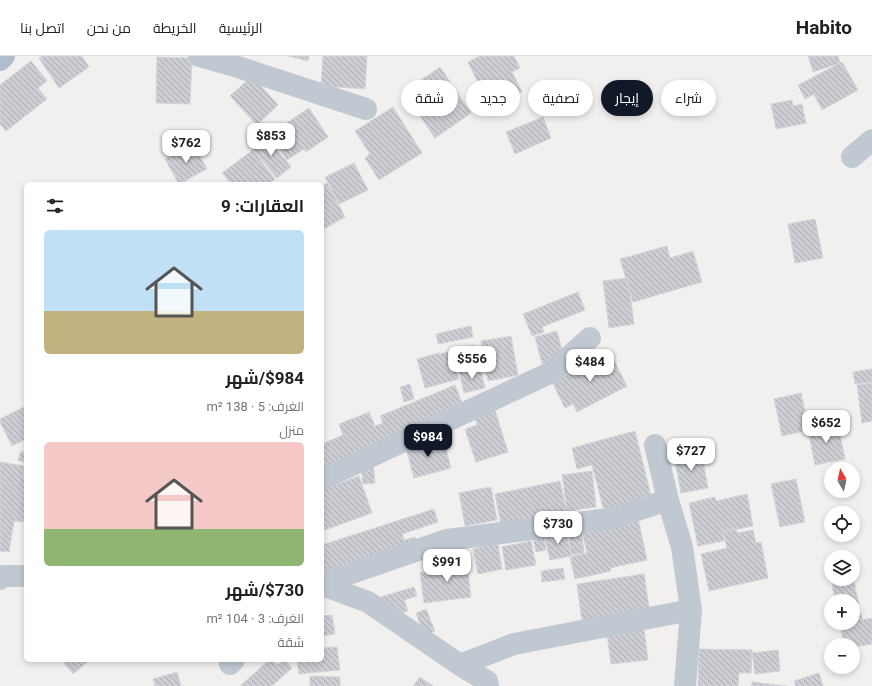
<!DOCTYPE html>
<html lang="ar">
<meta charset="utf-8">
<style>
body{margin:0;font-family:Roboto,Cairo,sans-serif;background:#f6f6f6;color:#202124;direction:rtl;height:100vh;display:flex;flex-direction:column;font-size:15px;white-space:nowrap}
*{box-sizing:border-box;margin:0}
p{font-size:13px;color:#757577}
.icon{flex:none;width:22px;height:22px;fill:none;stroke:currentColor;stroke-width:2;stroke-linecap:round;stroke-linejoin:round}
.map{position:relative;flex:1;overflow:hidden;direction:ltr}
.side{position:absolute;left:24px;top:126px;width:300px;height:480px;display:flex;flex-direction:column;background:#fff;border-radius:6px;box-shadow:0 2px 6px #0003;direction:rtl}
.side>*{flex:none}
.banner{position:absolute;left:336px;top:24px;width:380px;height:36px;direction:rtl;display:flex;gap:8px}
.needle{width:26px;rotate:351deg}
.tools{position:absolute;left:824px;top:406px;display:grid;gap:8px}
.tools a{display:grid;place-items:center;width:36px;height:36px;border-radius:50%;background:#fff;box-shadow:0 2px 6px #0003;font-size:20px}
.price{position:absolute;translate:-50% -34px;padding:0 9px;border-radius:8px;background:#fff;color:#222;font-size:13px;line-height:26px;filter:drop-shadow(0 1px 2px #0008)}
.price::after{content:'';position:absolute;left:50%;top:24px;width:12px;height:9px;margin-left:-6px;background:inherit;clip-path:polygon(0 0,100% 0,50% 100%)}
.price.active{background:#111827;color:#fff}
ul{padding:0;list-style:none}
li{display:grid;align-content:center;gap:8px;height:212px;padding:0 20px}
li span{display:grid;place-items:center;height:124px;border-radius:6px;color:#555}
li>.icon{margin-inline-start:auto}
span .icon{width:72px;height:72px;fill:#fffc;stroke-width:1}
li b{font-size:17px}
h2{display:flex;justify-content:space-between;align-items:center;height:48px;padding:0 20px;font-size:17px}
.tag{padding:0 14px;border-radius:18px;background:#fff;box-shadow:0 2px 6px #0003;font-size:14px;line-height:36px}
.tag.active{background:#111827;color:#fff}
header{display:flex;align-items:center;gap:24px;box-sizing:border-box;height:56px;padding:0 20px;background:#fff;border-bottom:1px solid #e0e0e0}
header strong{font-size:19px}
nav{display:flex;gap:22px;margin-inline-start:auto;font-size:14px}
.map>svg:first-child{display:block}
</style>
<header>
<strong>Habito</strong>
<nav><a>الرئيسية</a><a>الخريطة</a><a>من نحن</a><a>اتصل بنا</a></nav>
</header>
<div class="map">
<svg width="872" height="630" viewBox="0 0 872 630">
<defs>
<pattern id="building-back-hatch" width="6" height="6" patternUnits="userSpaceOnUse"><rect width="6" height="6" fill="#ccced4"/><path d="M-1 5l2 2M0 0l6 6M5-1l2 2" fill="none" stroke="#a7aaaf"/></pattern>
</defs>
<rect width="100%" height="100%" fill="#f2efef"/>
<path fill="url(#building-back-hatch)" stroke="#d3d5db" d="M42 0H82L89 11 59 32 39 2Z
M288 0H309L308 5Z
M323 0H367L365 33 321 30Z
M480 0H514L520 12 512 16 522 36 490 52 468 6Z
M808 0H838L840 7 813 16Z
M157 1 192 2 190 48 156 47Z
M31 5 47 25 38 32 47 43 6 75 0 68V29Z
M842 6 858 34 822 54 814 38 805 43 798 29Z
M440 11 471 57 435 82 404 36Z
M252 20 278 49 257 69 230 40Z
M792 44 793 50 802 48 806 67 776 73 771 48Z
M393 51 422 97 379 124 365 102 370 98 355 75Z
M309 52 328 81 306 96 304 93 287 104 270 78Z
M543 61 551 82 515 98 506 76Z
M266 80 291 111 277 122 252 92Z
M193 88 207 113 179 128 165 103Z
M253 94 275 123 269 128H231L222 117Z
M354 107 368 134 339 148 325 121Z
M327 127 345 161 322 174V130Z
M815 163 823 202 795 207 788 168Z
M667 190 670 202 693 195 702 226 633 246 620 203Z
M628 222 634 268 609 272 603 225Z
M578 236 585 254 542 271 544 276 532 280 523 258Z
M471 270 473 281 438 288 436 278Z
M557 275 564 302 542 308 535 281Z
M511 280 518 319 488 325 481 285Z
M474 289 480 309 456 315 459 323 425 332 417 303 439 297V298Z
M610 297 627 330 577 356 573 348 565 352 552 326Z
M480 311 485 332 464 337 459 315Z
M872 313V326L855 328 853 316Z
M872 327V365L862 367 857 329Z
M410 328 414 343 404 346 400 331Z
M455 329 465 354 322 412V388L343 379 339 368 369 356 375 370 383 367 380 360Z
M801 337 809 374 782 380 774 343Z
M26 350V383L12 390 0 366V363Z
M495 354 508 396 476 406 465 373 477 369 475 361Z
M838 368 845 403 815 409 808 374Z
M635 375 652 444 605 459 592 409 577 413 572 392Z
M443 382 451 412 414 422 406 392Z
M701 394 708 432 681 437 674 399Z
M21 395 26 397V407L18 404Z
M373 405 375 427 363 428 361 407Z
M0 406 24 410 23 421 26 422V453L24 466 14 465 9 496 0 495Z
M592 415 596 451 567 455 562 419Z
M359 420 372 457 322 475V434Z
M796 423 805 466 780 471 771 428Z
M560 425 568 461 502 474 495 438Z
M491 431 497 464 465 470 459 437Z
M747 438 753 470 723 476 724 485 698 490 689 447 715 441 716 445Z
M434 453 438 466 402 478 404 484 415 481 417 486 322 516V489Z
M638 462 647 504 610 512 611 515 575 523 570 501 587 497 582 475Z
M581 470 584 497 571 499 568 471Z
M736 472 737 477 753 474 756 487 761 486 768 522 709 535 701 498 727 492 723 475Z
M566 474 571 500 550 504 544 478Z
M544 480 546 494 536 496 533 482Z
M497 483 502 513 478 518 473 493 483 491 482 486Z
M531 485 536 509 506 514 502 491Z
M466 501 471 541 424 547 420 517 451 513 450 503Z
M563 512 565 523 542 526 541 515Z
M644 518 650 558 582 566 577 528Z
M853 520 859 549 853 551V545H835L831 522V523H853Z
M414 531 417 540 404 544 408 555 377 564 371 544Z
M426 553 435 575 424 579 416 557Z
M861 557 862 564 872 562V588L853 591V589H844L840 567H853V558Z
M332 559 335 578 322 580V560Z
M644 573 648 604 611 608 607 578Z
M337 591 340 614 299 618 297 604H322V592Z
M699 593 752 594 751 617H739L738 630H698Z
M778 594 780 615 755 618 752 597Z
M65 604H90L73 618 63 606Z
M269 604H273L277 609 284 604H286L292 612 272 630H240Z
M177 616 181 630H155L153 623Z
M819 617 823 630H796L794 625Z
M310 620 340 621V630H310Z
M420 621 433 630H413Z
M752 626 787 630H751Z"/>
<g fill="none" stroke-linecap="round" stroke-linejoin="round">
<path stroke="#c0c9d1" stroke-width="22" d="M199 0 238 11 366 53
M852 101 872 84
M655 389 668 444 682 491 691 554 685 630
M322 423 552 316 590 282
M0 523 4 520H26
M322 527 447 484 609 463 668 444
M322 529 368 546 460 609 487 625 488 630
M230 608 234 604
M460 609 514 588 691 554"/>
<path stroke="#afbdce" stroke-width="22" d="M0 4 4 0"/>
</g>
</svg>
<div class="tools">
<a><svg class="needle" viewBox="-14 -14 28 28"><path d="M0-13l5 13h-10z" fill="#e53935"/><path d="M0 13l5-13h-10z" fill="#757577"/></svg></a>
<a><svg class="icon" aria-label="locate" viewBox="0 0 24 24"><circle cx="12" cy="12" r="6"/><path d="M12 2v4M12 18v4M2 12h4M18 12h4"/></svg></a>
<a><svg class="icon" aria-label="layers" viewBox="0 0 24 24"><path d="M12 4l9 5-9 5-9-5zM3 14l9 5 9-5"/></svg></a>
<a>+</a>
<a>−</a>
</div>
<b class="price" style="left:271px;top:101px">$853</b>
<b class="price" style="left:186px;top:108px">$762</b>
<b class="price" style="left:472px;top:324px">$556</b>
<b class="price" style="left:590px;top:327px">$484</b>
<b class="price" style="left:826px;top:388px">$652</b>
<b class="price active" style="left:428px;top:402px">$984</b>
<b class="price" style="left:691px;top:416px">$727</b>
<b class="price" style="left:558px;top:489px">$730</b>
<b class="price" style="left:447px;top:527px">$991</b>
<div class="banner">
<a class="tag">شراء</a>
<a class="tag active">إيجار</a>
<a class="tag">تصفية</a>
<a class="tag">جديد</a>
<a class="tag">شقة</a>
</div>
<section class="side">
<h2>العقارات: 9<svg class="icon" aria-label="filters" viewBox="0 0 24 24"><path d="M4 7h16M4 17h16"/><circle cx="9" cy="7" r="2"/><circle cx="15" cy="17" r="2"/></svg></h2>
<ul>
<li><span style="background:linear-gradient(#bfe0f5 65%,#c2b280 0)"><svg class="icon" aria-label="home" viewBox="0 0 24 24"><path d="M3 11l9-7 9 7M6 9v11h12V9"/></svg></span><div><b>$984/شهر</b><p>الغرف: 5 · 138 m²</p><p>منزل</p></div></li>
<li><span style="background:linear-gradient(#f6c9c9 70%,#8fb573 0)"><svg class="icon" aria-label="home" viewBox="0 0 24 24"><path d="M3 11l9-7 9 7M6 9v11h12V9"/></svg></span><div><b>$730/شهر</b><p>الغرف: 3 · 104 m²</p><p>شقة</p></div></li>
</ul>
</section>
</div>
